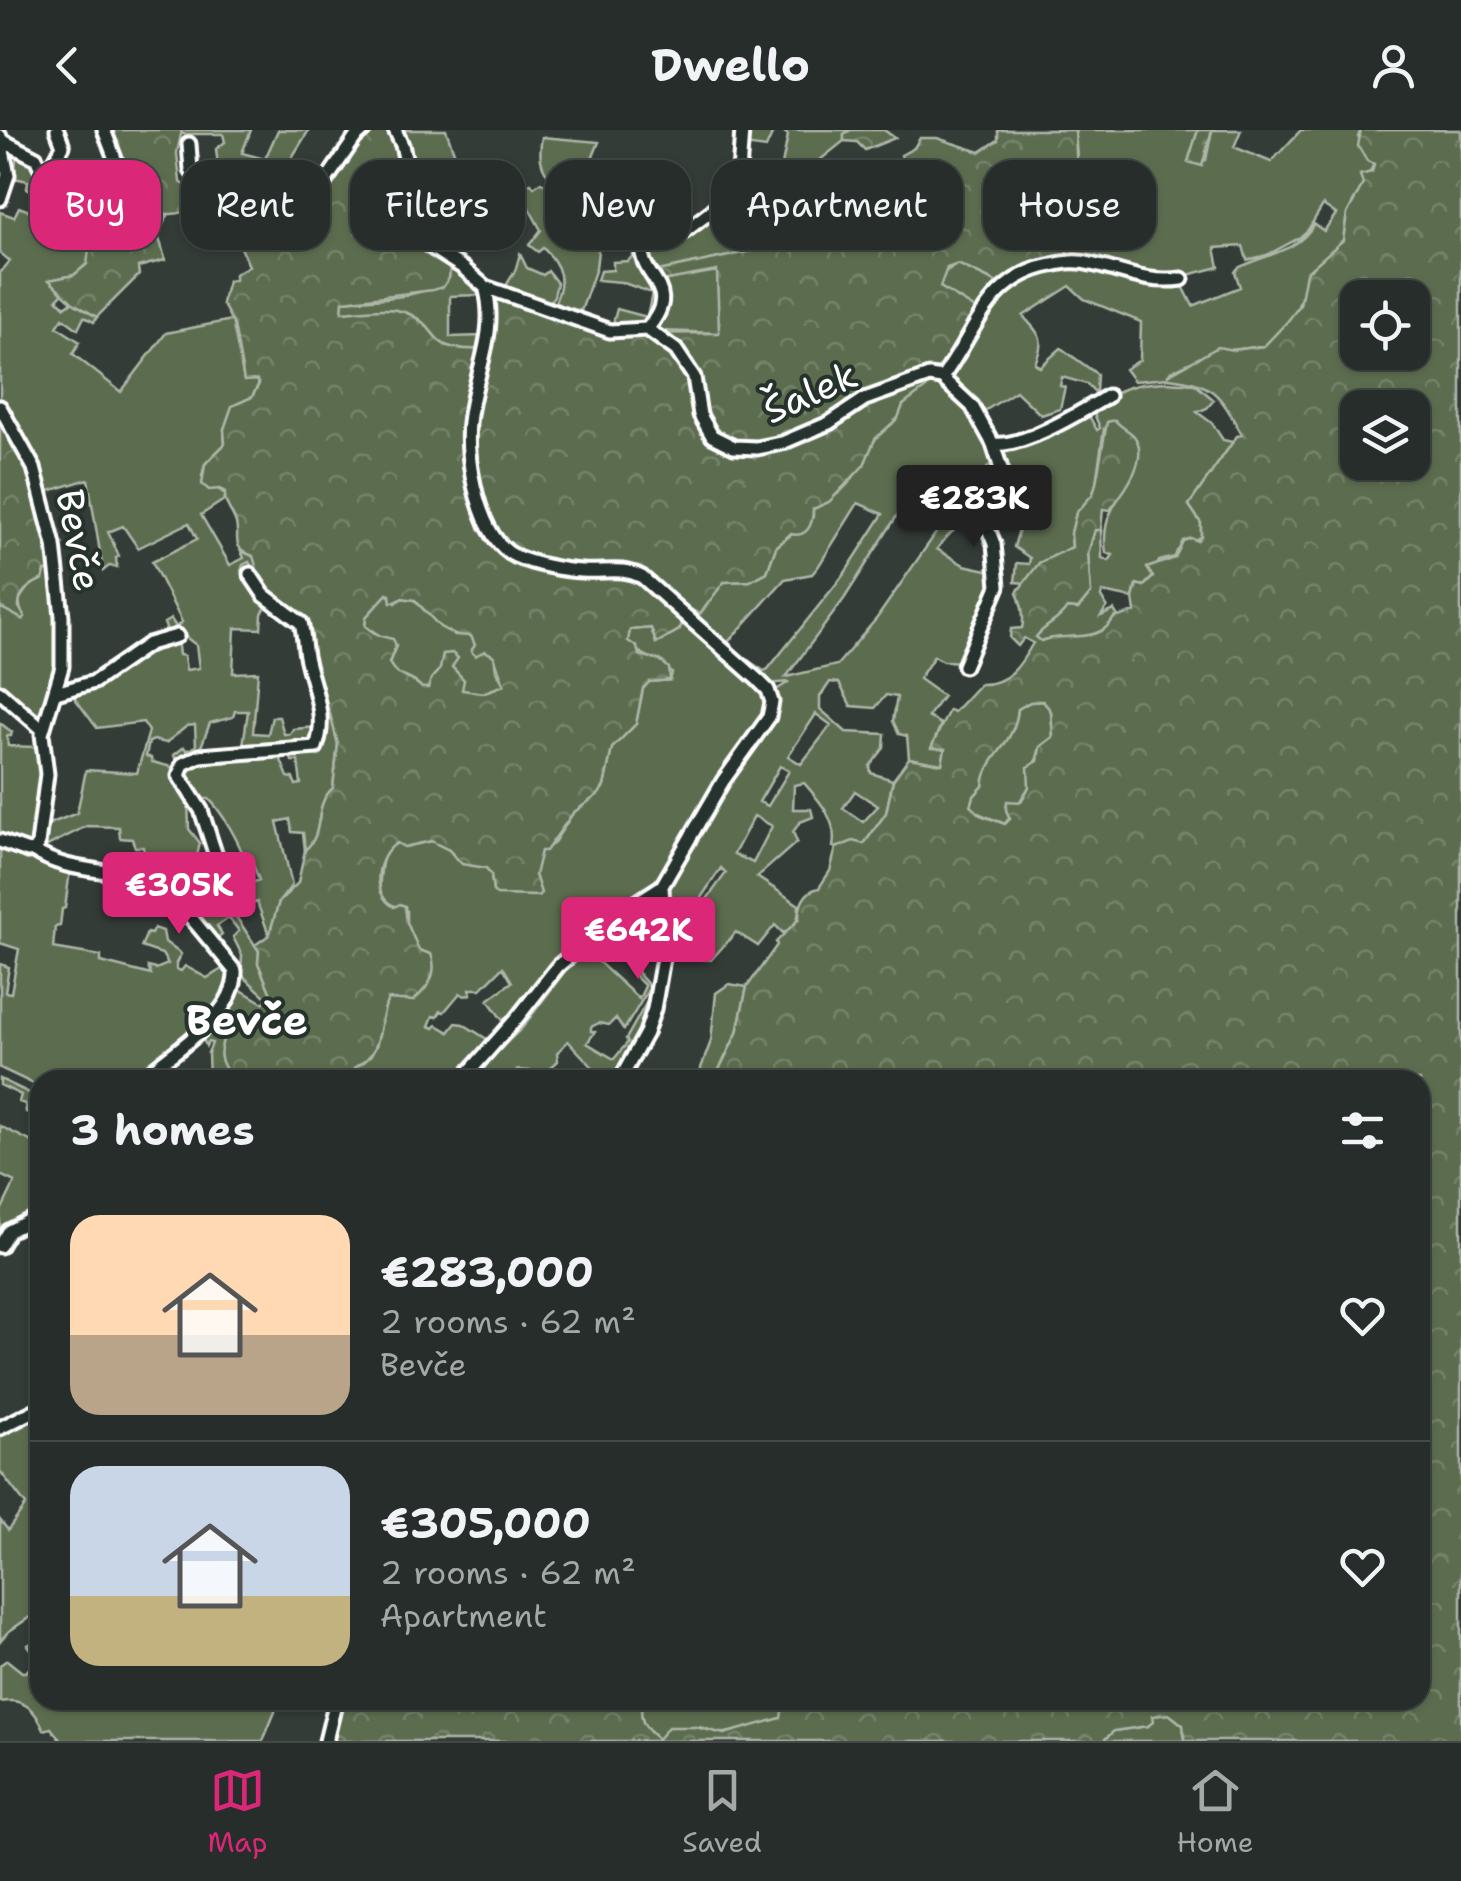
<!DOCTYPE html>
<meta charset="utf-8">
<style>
body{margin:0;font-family:"Shantell Sans",sans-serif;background:#2f3532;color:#f1f3f6;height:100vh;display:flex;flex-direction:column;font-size:38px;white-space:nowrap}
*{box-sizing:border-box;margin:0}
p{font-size:32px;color:#a4a8a8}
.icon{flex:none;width:55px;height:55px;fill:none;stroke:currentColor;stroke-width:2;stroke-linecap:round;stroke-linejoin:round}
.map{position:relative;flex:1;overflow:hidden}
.panel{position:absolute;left:30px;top:940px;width:1400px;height:640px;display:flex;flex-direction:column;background:#272d2a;border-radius:30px;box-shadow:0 2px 8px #0004,0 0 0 2px #434947}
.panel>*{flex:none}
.hud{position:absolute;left:30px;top:30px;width:1402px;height:90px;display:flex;gap:20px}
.fabs{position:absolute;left:1340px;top:150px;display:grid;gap:20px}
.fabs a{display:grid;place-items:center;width:90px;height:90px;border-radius:20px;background:#272d2a;box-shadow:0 2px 8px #0004,0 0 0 2px #434947;font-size:50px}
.price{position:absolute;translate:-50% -85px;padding:0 22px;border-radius:10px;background:#db2777;color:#fff;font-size:32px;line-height:65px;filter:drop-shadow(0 2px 5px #0008)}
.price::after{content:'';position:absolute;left:50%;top:60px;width:30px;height:22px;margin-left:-15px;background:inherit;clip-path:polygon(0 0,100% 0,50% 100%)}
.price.on{background:#222;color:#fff}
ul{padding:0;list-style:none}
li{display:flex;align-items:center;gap:30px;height:250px;padding:0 40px}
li+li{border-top:2px solid #434947}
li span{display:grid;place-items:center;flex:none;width:280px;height:200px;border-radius:30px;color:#555}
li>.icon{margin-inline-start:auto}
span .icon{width:120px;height:120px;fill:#fffc;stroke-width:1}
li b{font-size:42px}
h2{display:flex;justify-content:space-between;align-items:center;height:120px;padding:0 40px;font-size:42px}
.chip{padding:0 35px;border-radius:30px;background:#272d2a;box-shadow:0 2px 8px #0004,0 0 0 2px #434947;font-size:35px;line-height:90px}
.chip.on{background:#db2777;color:#fff}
header{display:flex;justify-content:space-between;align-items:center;height:130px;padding:0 40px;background:#272d2a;font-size:45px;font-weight:700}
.menu{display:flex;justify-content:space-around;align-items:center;height:140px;border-top:2px solid #434947;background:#272d2a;font-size:28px;color:#a4a8a8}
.menu a{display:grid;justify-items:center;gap:5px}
.menu .on{color:#db2777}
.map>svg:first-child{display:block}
</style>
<header><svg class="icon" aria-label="back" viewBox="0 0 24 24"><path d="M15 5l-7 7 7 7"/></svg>Dwello<svg class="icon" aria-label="person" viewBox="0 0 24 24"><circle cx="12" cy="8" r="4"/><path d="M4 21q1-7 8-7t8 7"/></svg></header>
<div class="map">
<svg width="1461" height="1611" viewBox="0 0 1461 1611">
<defs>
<pattern id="forest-crowns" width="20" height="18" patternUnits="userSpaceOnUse" patternTransform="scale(2.5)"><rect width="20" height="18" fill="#5c6d50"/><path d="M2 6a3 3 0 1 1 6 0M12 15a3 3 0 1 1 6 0" fill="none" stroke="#74836a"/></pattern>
</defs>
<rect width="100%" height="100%" fill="#343c38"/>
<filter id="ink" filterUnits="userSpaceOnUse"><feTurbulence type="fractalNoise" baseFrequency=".01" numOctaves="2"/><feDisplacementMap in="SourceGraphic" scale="20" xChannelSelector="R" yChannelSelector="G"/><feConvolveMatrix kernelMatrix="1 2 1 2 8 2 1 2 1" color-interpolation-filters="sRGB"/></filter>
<g filter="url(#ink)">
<path fill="#5c6d50" stroke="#aeb6a8" stroke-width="2.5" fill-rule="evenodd" d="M182 0H251L242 23 265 29 278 0H309L280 47 256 46 254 58 220 53 216 19 225 12 223 4H182Z
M400 0H446L479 91 467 98 461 84 439 86 438 83 446 78 443 70 428 74 425 61H416Z
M744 0H774L766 18 744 15Z
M782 0H851L844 4V11L810 38 818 50 785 70 772 66 778 55 788 5Z
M1075 0H1198L1188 32 1206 30 1212 0H1241L1234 17 1271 32 1301 0H1361L1358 7 1374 34 1347 84 1343 110 1301 167 1296 182 1265 216 1213 222 1170 242 1168 248 1134 251 1125 239 1140 230 1141 192 1084 169 1070 156 1023 186C1040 205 1046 208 1035 233L1040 237 1061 218 1097 244 1096 263 1087 254 1062 247 1060 256 1065 257 1060 279 1041 285 1016 261 983 282 949 249 950 241 982 186 1013 150 1066 135 1173 154 1184 158 1193 176 1240 157 1235 142 1238 138C1265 124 1297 123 1314 94L1324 101 1336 84 1323 75 1308 100 1299 108 1267 125 1247 130 1243 116 1215 118 1219 137 1176 148 1064 130 1078 44Z
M542 7 599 12 580 58 571 59 559 84 558 110 594 105 599 112 596 138 581 181 554 174C566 151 561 135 543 118L538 122 529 115 541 100 518 58 531 53 534 57 541 52 547 56 551 53 552 49C539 38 539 23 542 7Z
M17 22C44 38 29 68 71 72L74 90 87 103 90 124 87 134 74 145 50 150 64 162 57 169 65 177 72 172 97 187 94 192 84 187 78 199 63 188 57 197 80 212 73 224 121 262 166 203 232 190 244 250H257L259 253 252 267 246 270 224 299 225 314 205 334 202 346 226 365 224 370 201 385 230 435 244 428 241 421 253 426 258 438 252 437 249 432 243 435 241 441 268 473 262 484 261 499 235 498 233 543 258 542 253 603 268 604 272 587H279L284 604H290L293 599 318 597 311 615 242 622 248 581H235L233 587 210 593 198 625 178 638 174 625 184 617 187 621 196 616 195 595 187 596 166 613 154 610 149 612 146 626 151 628 152 632 172 637 188 668 189 699 200 713 197 726 188 731V736L193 737 196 731 207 732 177 762 151 746V724L144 722 143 717H135L132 709 120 708 119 697 87 696 43 718 41 714 44 696 77 683 86 640 137 643 149 601 143 592 97 598 68 559 139 515 177 508 179 525 184 526 186 540 199 538 196 515 183 505 167 501 164 493 171 489 176 497 182 492 152 432 197 409 189 393 138 418 123 396 108 402 119 426 116 428 117 437 109 436 103 441 88 349 46 362 0 270V143L10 131 0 123V82L14 87 19 77 32 82 40 65 27 58 28 51 14 48Z
M114 29 133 32C142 64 127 71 169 84L157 104 142 86 102 88 83 70 104 56Z
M741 48 746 57 753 54 770 72 812 76 816 84C805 92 813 105 808 115L752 121 654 142 644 118 648 111 665 107V122L671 123 677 118V107L712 85 719 88 730 83 743 91 753 77 736 64 727 74 722 73Z
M636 122C652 159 668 154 645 197H612L617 179 647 187 652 163 621 152 597 150 600 141 613 140V132L628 131Z
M520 124 527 138 543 145 548 141 557 153 554 166 548 174 504 159 515 141Z
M451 133C489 158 489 177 483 219 422 222 446 200 407 183 389 176 361 182 342 183V171C378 168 419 170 449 148ZM480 165 483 206 450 207V166Z
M958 134 1002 155 980 182 940 157 943 143Z
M717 140 720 203 658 201 664 168 662 151Z
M935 247 974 282 999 343 989 336 980 346 992 358 980 380 976 378C964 394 948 402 937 419L964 435 996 442 995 455 965 532 943 531 934 526 919 549 943 566 928 587 941 594 932 617 945 619 942 635 909 628 907 606 899 604 893 591 897 567 886 565 875 578 851 576 839 553 830 552 820 567V579L846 602 885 604 884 618 870 636 871 643 893 650 886 683 864 714 855 712 839 719 833 717C838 691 820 671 804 653L794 655 793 679H811L813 687 800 692 793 702 797 712 757 747 799 775C799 789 797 796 783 803L775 795 758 816 736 802 711 830 681 827 677 812 667 810 665 761 702 689 768 593 776 560 789 552 767 554 683 481 690 478 697 483 724 452 750 451 767 442 776 417 813 387V379C849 363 857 342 875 310 879 302 887 299 893 293 898 287 900 279 905 273 915 263 926 259 935 247ZM858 373 883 384 845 443 768 539 764 541 730 518 729 511 785 449 812 444 818 437ZM900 381 936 403 877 488 837 535 786 547 844 469ZM816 584 831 595 801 634 788 626ZM780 636 789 641 768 676 759 672ZM855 661 878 676 863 692 843 678ZM754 686 772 696 753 733 734 724ZM721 738 726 743 694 787 690 791 686 790Z
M1166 252 1195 254 1214 270 1207 278 1197 282 1212 293 1223 310 1233 312 1189 375 1201 393V406L1177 421 1175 427 1159 431 1153 447 1144 456 1136 455 1133 468 1102 462 1101 467 1107 477 1101 486 1114 480 1119 488H1114C1097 517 1064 501 1041 512L1036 507 1042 497 1067 478 1078 479 1091 463 1088 423 1095 399 1101 400 1102 428 1109 431 1113 425 1106 423C1099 377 1128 367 1138 327L1104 299 1096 353 1093 364 1076 383 1071 403 1072 417 1039 433 1026 453 1015 452 1017 433 1029 434 1030 428 1014 417 1020 395 1012 390 1016 381 994 366 1004 351 997 318 1088 284 1097 300 1100 298 1093 281 1099 276 1102 279C1111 256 1143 253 1166 252Z
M45 441H53L59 534 42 591H39L0 558V477L22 489 19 470 30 454 43 449Z
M387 464 396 473 402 468 415 470C432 489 444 504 471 506L475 515 494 526 496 540 504 555 483 563 461 560 464 550 452 537C438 539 432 544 429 558H422C412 546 397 549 389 533L396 516 365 496 366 487Z
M684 490C708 511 765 548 768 580L662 750 650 754 594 801 588 797C571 805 573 812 563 824 544 847 526 872 506 895L488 870 512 852 503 837 481 859H470L471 864 465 866 460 863 444 882 441 881 437 887 433 886 429 896 434 898 437 895 449 902 456 893 463 894 490 911 457 950 372 947 352 950 356 937C386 922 376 895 388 868L397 867 419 821 407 793V781C380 772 377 767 381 740 382 727 386 720 397 713L405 717 431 711 449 720 457 730 486 738 491 744 493 761 513 765 540 763 535 745V734L541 721 553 714 573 683 604 656 612 618 636 594 643 559 649 552 670 550 672 543C655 524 644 531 627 511L630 500 651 498 656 513 679 500Z
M1043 571 1051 581 1053 607 1040 617 1029 657 1005 694 980 684 971 676 974 666 983 656C984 627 1014 617 1018 579L1030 572Z
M322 579 329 580 338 614 333 658C312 676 326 703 305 720L303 703 292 702 290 689 277 692 292 755 279 772 269 805 257 772 233 782 259 821 258 833 271 864 267 868 241 844 242 825 233 807 239 801 229 788 217 796 222 804 214 812 181 772 203 744 211 769 259 750 252 732H246C239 712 223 683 209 669H197L182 642 191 631 278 623 288 647 293 648 296 655 301 654 298 631H292L290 625 313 620 318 626 321 625Z
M0 593 12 602 11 606H7L8 616 35 617 38 604 44 630 36 711 30 716 0 708Z
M0 715 70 740 65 778 62 779 60 796 55 797 53 818 101 826V832L151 845 148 837 156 839 168 834 162 824 141 817 147 803 151 804 154 798 163 801 165 812 181 824 176 833V839L181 841 185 836 207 848 227 836 232 849 215 882 138 950H40V957L0 938V834L9 837 5 862 11 863 19 819 0 813Z
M606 807 611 814 607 817 603 815 592 826 639 869 645 856 628 839V833L632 831 638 839 637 842 650 857 624 900 616 888 609 895 599 893 591 897V901L595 902 587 913 614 929 628 912 626 909 654 859 645 896 617 950H605L568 911 557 923 558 931 546 942 517 940 511 950H476L493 926 523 897 571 833 586 825Z
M729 854 747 857 737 903 714 950H701V938L711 911 716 863Z
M220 885C233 908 210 922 234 950H209L208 923 212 913 208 912 206 916 203 909Z
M0 949 40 968V980L35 986 26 982 25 974 19 972 21 965 0 955Z
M0 996 40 1016V1083L0 1109V1083L15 1052 0 1045Z
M40 1281V1355H35L33 1369 40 1372V1480L8 1502 0 1511V1390L8 1400 26 1375 0 1341V1302Z
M40 1508V1570L279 1572 263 1611H61L51 1598 44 1600C35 1579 23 1567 0 1572V1535L7 1530 22 1542H26L38 1528 28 1515Z
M642 1570H802C789 1592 749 1599 725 1603 716 1605 705 1596 695 1597 683 1598 669 1606 658 1609 642 1596 639 1589 642 1570Z
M1169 1584 1183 1595 1185 1611H1103L1113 1601 1148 1596 1151 1586Z"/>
<path fill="url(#forest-crowns)" stroke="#aeb6a8" stroke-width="2.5" fill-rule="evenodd" d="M108 0H182L177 23 180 52 196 61 198 71C187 91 145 87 136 65 133 55 136 43 133 33L114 29Z
M370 0H389L395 3C399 20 409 41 409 59 410 116 398 103 451 133L449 148 443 157 433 160 343 171 342 182C363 181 387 175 407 183 446 200 422 222 483 219L464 299 479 398 492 417 513 429 630 443 684 490 679 500 656 513 651 498 630 500 628 511 637 517 639 525 660 530 669 538 670 550 649 552 643 558 636 594 612 618 604 656 599 664 573 683 546 721H541L535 745 541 763 538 766 497 765 493 761 491 744 486 738 462 734 449 720 431 711 404 717 397 713C376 726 370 763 394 777L400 774 405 776 407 793 419 820 431 824C439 844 428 858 413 871L388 869C376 895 386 921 355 937L352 950H234C204 916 235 914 220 885L236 857 263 873 271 864 258 833 259 821 255 815 269 805 279 772 298 753 305 720C326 703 312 676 333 658L338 614 329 580 322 579 320 554 308 528 305 494 263 460 253 426C230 416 240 411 236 393 232 381 224 375 225 362L220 359 209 360 202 354 205 334 225 314 224 299 232 276 252 267 259 254 257 250 244 251 234 195 222 173 228 151 235 150V144L249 136 239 113 248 107C253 108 258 111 263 111 302 115 346 27 370 0ZM387 464 390 465 391 473 402 468 415 470 440 497 455 505 471 506 475 515 471 521 475 526 485 521 494 526 504 555 483 563 462 560 464 550 452 537 458 528 452 523 443 524 440 539 431 549 428 558H422C412 546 397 549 389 533L396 515 393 509 377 505 365 496 366 487Z
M851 0H884L895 8 865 20 857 12 844 11V4Z
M998 0H1075L1079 86 1064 130 1018 142 1002 155 958 134 947 138 940 157 980 182 965 213 926 258 903 275 898 288 875 309 864 335 829 372 813 379C813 395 807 408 790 404L776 417 767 442 750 451 724 452 700 484 690 479 683 481 631 436 612 434 595 439H580L520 424 511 419 490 394 474 310 480 257 493 198V165L607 204 719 203 717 141 662 151 654 142 752 121 807 115 811 109 812 87 816 84 821 89 848 56 860 58 906 41 901 25 914 18 920 8H937L980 22 998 10Z
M1198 0H1212L1202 36 1188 32Z
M1361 0H1461V1611H1185L1183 1595 1169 1584 1152 1586 1153 1592 1148 1596 1114 1601 1103 1611H329L340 1570H642C639 1589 642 1596 658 1609L668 1597H696L724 1604 781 1588 782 1581 800 1575 802 1570H1420V950H714L737 903 747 857 777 815 776 812 799 789C799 775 804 761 819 758L830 741 836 718 853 711 864 714 886 683 893 650 909 628 942 634 945 619 931 618 949 580 954 582 980 554C1009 555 1021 534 1033 513L1024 508 1018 516 1010 508 1011 499 1022 498C1025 485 1021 473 1017 462L1039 433 1072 417 1071 403 1076 383 1093 364 1096 353 1107 292 1115 290C1120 297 1129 300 1134 306 1151 328 1123 363 1110 380L1103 379 1101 400H1095L1088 423 1091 463 1078 479 1067 478C1058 492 1046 494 1036 507L1041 511C1064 501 1098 516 1114 488L1135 482 1133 468 1137 454 1144 456 1153 447 1147 438 1175 428 1183 411 1191 408 1197 411 1201 406V393L1189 375 1237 306 1242 305C1220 265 1215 253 1168 248V245L1218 217 1233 220 1264 216 1287 192 1300 175 1306 143 1343 110 1347 84 1363 54 1360 45 1372 42 1374 34 1367 31 1358 16ZM1358 168H1412V222H1358ZM1358 278H1412V332H1358ZM1043 571 1051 581 1053 607 1040 617 1038 631 1028 637 1029 657 1021 672 1007 671 1006 680 1010 689 1005 694 980 685 971 676 974 666 983 656C985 627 1014 617 1018 579L1030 572Z
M83 70 102 88C143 82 156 87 165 130L138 137 139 145 97 187 72 172 49 150 74 145 87 134 90 113 68 78 71 72Z
M5 292C33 339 43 387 53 441H45L43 449C31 454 18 462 19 477L25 487 22 489 0 477V293Z"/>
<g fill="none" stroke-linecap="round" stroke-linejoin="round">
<defs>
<path id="minor" d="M395 0 402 15 412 58 413 92 429 116 462 137 485 157 610 201 647 199C685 155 637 150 642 113L651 106 684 102 713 80 739 43 742 0
M3 11 36 28 51 59 65 69C98 67 104 64 117 34L104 0
M189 14 191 40 199 52 233 59 248 69 241 99
M45 47 63 16 57 0
M0 69 8 45 0 6
M193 85 209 95 275 103 312 71 355 8 364 0
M647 199 676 220 694 247 700 285 712 306 734 317 757 318 782 313 829 293 865 269 929 246 942 248 972 276 993 314C1023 318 1081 282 1108 266
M942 248C977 200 988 147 1052 135 1065 132 1077 130 1091 134 1123 141 1148 154 1182 149
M0 277 34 338 54 415 62 486V537L42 604 47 644 38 714 36 719 28 721 0 711
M964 536 998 456 994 414 982 383 1003 345 993 314
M0 562 43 600
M56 563 94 552 149 514 177 506
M33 720C74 749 130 734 169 761L235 841C237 886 170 922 141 950
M175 769 217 729 201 680 179 646 183 634 200 626 316 617C328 585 312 556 306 526 304 515 304 504 301 493L264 465 250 444
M462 950 517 888 558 836 619 784 662 756 723 651 769 587 772 572 768 560 758 550 642 447C621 436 605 443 582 441 562 440 533 434 515 426 479 409 465 330 469 293 473 247 499 203 485 157
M620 950 646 903 654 879 665 817 662 756
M0 1116 9 1101 40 1085
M0 1298 40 1278
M326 1611 336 1570"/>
</defs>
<use href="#minor" stroke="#fff" stroke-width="19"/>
<use href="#minor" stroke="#26332d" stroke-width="11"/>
</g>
</g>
<g text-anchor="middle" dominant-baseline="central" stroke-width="8" stroke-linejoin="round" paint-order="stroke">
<g font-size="38" fill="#fff" stroke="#26332d">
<text transform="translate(810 262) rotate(-24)">Šalek</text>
<text transform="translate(79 410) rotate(79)">Bevče</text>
</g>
<g font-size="42" font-weight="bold" fill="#fff" stroke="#26332d">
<text x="247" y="890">Bevče</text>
</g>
</g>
</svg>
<div class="fabs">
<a><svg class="icon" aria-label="locate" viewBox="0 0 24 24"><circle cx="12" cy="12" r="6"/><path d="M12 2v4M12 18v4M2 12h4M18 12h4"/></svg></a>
<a><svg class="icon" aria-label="layers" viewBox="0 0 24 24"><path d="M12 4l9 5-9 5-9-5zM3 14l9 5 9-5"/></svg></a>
</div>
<b class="price on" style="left:974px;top:420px">€283K</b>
<b class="price" style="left:179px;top:807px">€305K</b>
<b class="price" style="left:638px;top:852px">€642K</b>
<div class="hud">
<a class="chip on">Buy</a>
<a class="chip">Rent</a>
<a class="chip">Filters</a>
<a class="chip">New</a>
<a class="chip">Apartment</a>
<a class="chip">House</a>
</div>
<section class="panel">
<h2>3 homes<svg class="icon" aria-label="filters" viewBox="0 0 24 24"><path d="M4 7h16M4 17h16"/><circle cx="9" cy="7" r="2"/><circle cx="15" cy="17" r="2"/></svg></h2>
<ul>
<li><span style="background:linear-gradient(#ffd9b3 60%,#b9a48a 0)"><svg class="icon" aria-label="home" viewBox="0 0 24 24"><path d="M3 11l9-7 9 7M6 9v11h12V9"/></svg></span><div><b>€283,000</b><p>2 rooms · 62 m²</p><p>Bevče</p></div><svg class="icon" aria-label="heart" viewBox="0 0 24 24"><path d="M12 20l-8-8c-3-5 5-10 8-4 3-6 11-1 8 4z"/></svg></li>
<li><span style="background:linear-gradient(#c9d6e8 65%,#c2b280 0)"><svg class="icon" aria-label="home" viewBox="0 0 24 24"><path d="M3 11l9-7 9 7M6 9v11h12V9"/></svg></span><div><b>€305,000</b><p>2 rooms · 62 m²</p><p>Apartment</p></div><svg class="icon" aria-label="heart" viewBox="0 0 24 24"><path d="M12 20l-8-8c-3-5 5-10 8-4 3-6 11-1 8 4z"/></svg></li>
</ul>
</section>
</div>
<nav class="menu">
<a class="on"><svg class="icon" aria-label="map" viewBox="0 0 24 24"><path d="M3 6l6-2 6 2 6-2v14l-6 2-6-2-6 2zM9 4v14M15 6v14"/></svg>Map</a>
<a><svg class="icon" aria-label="saved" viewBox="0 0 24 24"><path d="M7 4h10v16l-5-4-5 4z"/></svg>Saved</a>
<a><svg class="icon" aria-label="home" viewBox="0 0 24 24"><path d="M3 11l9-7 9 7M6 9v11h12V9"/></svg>Home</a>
</nav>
